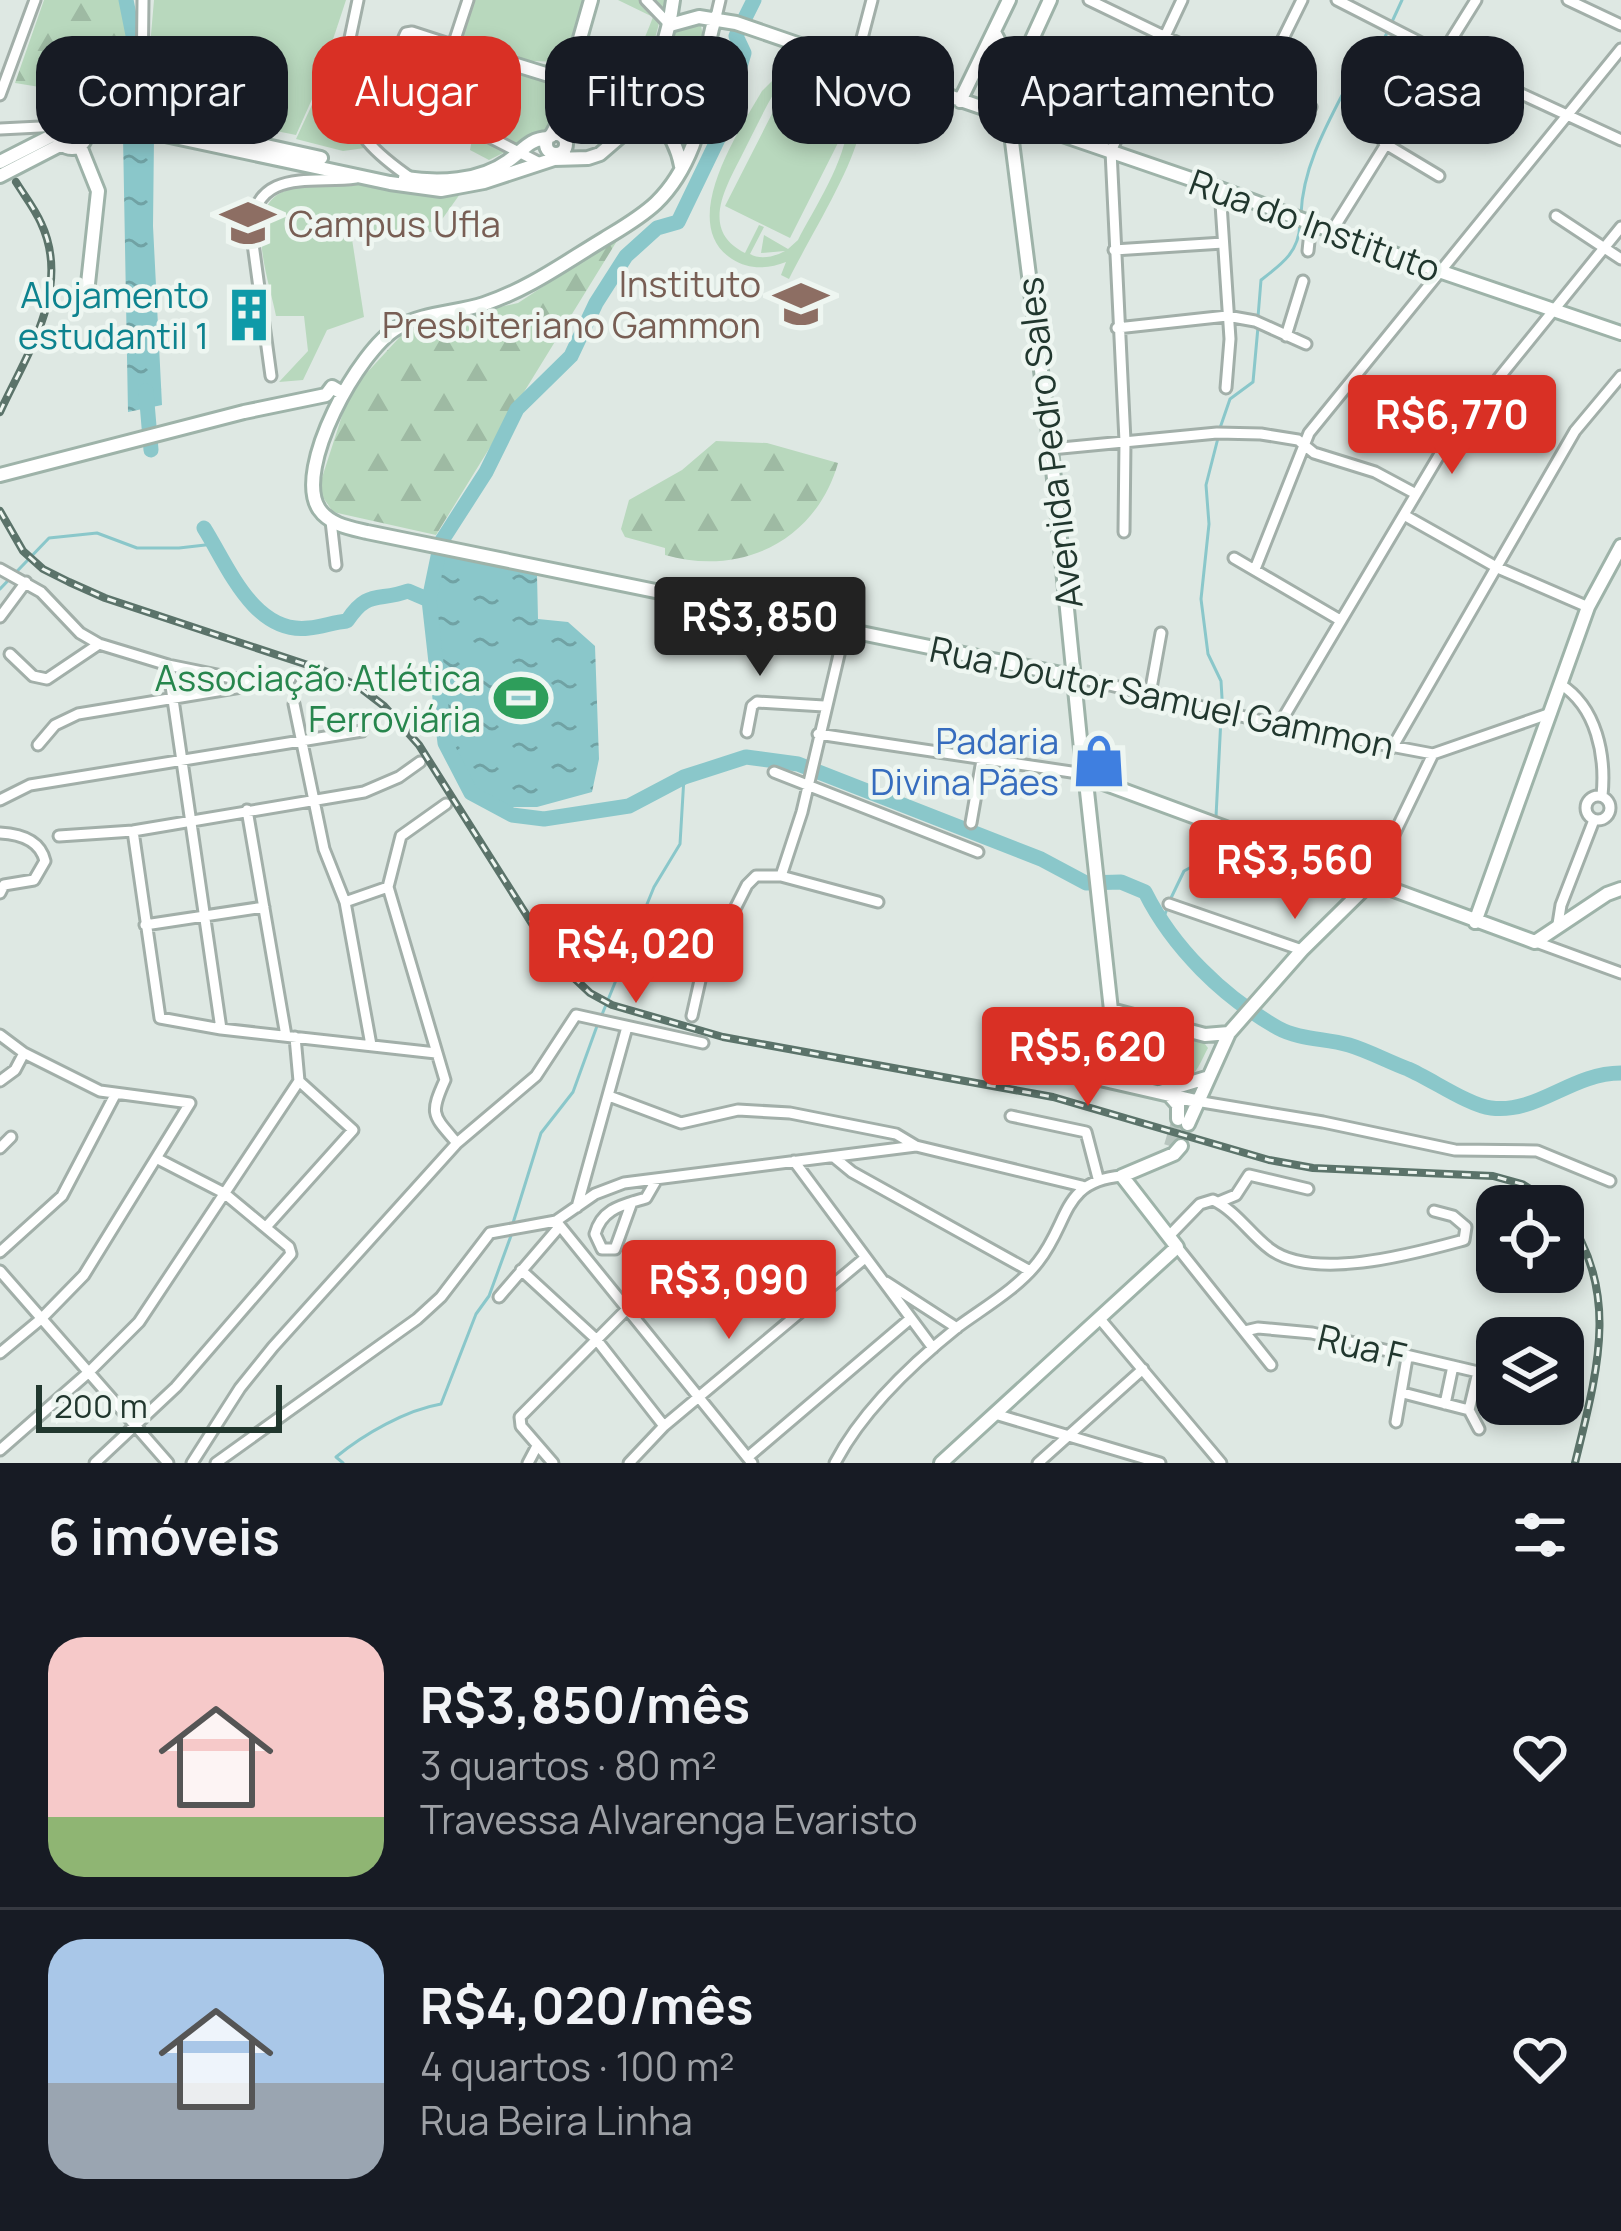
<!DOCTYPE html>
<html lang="pt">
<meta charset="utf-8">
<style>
body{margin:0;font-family:Manrope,sans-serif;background:#242831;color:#f1f3f6;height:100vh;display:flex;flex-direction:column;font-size:45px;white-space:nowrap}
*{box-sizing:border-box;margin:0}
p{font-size:39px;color:#9ea1a6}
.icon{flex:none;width:66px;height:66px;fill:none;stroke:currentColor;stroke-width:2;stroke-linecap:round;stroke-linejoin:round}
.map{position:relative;height:1463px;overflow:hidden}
.details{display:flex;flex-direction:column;background:#171b24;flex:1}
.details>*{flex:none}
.banner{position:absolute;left:36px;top:36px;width:1551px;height:108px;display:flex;gap:24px}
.controls{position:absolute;left:1476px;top:1185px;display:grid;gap:24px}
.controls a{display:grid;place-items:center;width:108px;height:108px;border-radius:24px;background:#171b24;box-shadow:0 6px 18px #0003;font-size:60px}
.scale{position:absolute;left:36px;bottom:30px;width:246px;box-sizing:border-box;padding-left:12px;border:6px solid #21372e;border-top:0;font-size:33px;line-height:42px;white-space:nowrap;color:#21372e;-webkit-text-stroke:9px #eef6f1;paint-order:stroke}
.price{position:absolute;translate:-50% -102px;padding:0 27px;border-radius:12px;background:#d93025;color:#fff;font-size:39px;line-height:78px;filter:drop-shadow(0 3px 6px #0008)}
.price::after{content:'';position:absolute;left:50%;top:72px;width:36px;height:27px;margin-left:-18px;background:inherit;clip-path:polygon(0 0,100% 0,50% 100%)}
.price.on{background:#222;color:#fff}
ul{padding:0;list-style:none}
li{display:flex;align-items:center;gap:36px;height:300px;padding:0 48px}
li+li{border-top:3px solid #363941}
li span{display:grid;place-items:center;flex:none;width:336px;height:240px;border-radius:36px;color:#555}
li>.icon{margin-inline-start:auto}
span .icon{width:144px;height:144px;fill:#fffc;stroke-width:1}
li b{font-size:51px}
h2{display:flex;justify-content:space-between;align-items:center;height:144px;padding:0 48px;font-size:51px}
.tag{padding:0 42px;border-radius:36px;background:#171b24;box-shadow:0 6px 18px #0003;font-size:42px;line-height:108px}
.tag.on{background:#d93025;color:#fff}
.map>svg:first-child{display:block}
</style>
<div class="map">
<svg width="1621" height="1463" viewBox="0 0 1621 1463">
<defs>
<pattern id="forest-firs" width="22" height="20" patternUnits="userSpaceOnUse" patternTransform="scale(3)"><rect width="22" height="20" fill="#b8d8bd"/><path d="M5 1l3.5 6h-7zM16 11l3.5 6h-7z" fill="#9ebaa3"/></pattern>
<pattern id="water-ripples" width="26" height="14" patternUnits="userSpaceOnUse" patternTransform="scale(3)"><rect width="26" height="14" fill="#8ac7ca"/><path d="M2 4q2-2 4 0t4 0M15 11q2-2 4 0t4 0" fill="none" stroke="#70a2a4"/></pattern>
</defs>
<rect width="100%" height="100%" fill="#dee8e3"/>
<path fill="url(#forest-firs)" d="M44 0H129L141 33 132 102 15 83Z
M620 236 436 535 333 512 318 490 350 391 409 327 518 303Z
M716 441 767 443 838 463C816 541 741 577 665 555V548L625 537 621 529 629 500 682 470Z"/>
<path fill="#b8d8bd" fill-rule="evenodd" d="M154 0H346L317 88 296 135 145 104Z
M472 0H588L567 62 528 61 456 41Z
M618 0H665L651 54 627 91 489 160 470 150 483 80 511 78 518 65 560 64C568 75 578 96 593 97 623 99 644 40 653 17Z
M700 23C708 48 709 94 690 114H667C640 88 665 56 675 26Z
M797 69C833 67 867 94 859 133 852 170 807 242 789 279L781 275 786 262C768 269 749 270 732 259 677 224 738 132 762 91L774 79ZM805 80 781 93 808 100 807 80C893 94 819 198 798 240L788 249 764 235 761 253 785 251C774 257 760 260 750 254L764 227 759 225 745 253C699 230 726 187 743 153 753 133 763 112 774 93L786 84Z
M317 94 338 107 365 148 343 151 296 139Z
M779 100 843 133 790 238 725 206Z
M363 184 414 194H460L433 232 384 229 352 239 364 317 327 330 303 380 279 382 308 351 304 316H276C270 283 241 207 285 191 308 182 340 185 363 184Z
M1117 1017 1199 1036 1208 1048C1202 1059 1196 1075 1186 1081 1168 1093 1125 1081 1109 1070Z"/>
<path fill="url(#water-ripples)" d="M123 136 154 137 153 226 162 405 128 412Z
M445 556 537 575 538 619 568 622 595 646 599 759 592 792 537 807H503L474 790 452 750 433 606Z"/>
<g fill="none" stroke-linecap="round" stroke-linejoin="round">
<path stroke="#8ac7ca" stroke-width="3" d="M1301 214C1303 162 1332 116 1355 70L1373 63 1402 0
M1258 317 1261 280C1282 264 1299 252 1300 224
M1220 428 1230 399 1253 382 1258 327
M0 589 49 538 97 533 137 548H179L214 544
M1216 817 1222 698 1221 681 1208 654 1201 599 1209 524 1206 485 1218 438
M1170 900 1184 871 1208 858 1216 827
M1161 924 1167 909
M601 1017 654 887 680 844 684 777
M513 1223 541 1133 573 1092 597 1026
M343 1463 336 1457C364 1434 406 1410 441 1404L476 1314 489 1296 512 1233"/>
<path stroke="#8ac7ca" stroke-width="15" d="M126 0 133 35 132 105
M146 391 151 450
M204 528C228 566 254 635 309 628 322 627 334 622 347 621 368 589 378 602 408 591L429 600 445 743 471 793 512 815 544 819 629 806 684 777 746 757 798 764 1041 859 1086 883 1121 882 1145 892C1173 948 1223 997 1278 1028 1300 1040 1325 1038 1349 1045 1369 1051 1389 1062 1408 1069 1431 1079 1470 1106 1491 1108 1538 1114 1571 1073 1621 1073
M429 600 441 542 486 472 517 409 571 356 596 303 626 256 657 228 678 222 719 137 744 53 736 36 754 0"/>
<path stroke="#b8c5bf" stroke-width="12" stroke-dasharray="12 6" stroke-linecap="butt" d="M1170 1146 1178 1119"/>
<defs>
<path id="street" d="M646 0 670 25
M1089 0 1311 107
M1337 0 1515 91 1621 140
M1568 0 1621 25
M716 17 720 0
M350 51 354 78 364 90
M855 65 872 0
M392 72 438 87
M1262 81 1302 0
M142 89 143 0
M364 90 464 124 540 163
M0 95 35 0
M354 104 343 95 341 81 358 0
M431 112 468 0
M0 129 60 126
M1384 143 1439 176
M412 179C389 163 333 124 363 91 371 83 387 79 393 69 399 59 400 44 406 33L412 32 452 45
M1220 189 1230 339 1226 388
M1556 216 1621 259
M1332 231 1476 0
M1114 250 1223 243
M1308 251 1311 222
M1117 328 1227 316 1255 321 1306 344
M1286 336 1303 281
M271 376 251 229C256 167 313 184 356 178
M1354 378 1447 442
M1051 449 1217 433 1261 434 1298 440 1314 453 1375 472 1416 494
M1404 515 1498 568 1588 607
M331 521 336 565
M1124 532 1125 441 1111 151 1182 0
M1234 558 1340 620
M0 569 41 592 80 633 99 644 168 665 257 683
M1255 569 1309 433 1621 49
M0 617 26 582
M10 654 33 676 47 679 99 644
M168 665 221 1029
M1076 677 1279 725 1433 754 1551 713
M1560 684C1597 707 1606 756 1602 796
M1150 694 1161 633
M294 704 324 849 345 902 371 1045
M1279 725 1447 442 1621 227
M747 732 752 706 757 702 824 706
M818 734 1078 773
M38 745 55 725 78 714 290 679
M1392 748 1575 431 1621 376
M774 772 978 852
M1586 808a12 12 0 1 1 24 0a12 12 0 1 1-24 0Z
M0 800 30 785 362 731
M446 804 401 836 388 887 445 1080C429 1115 433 1115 457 1143
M247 810 286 1036
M971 823 982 760
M133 831 160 1018 221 1029 436 1053
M0 833C20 834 40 840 45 861L34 880 4 885 0 893
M59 836 133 831 364 792 399 777 420 762
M781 876 802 812 845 629
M1371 882 1433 754
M345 902 388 887
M1169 904 1302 950
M1558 924 1561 905 1594 820
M145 925 264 907
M1536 942 1621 973
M692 1016 701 976 747 885 756 876H781L878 902
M0 1035 24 1053
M0 1081 15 1070 24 1053 100 1091 190 1103 84 1275 41 1319 0 1353
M609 1096 681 1123 738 1110 790 1113 896 1134 916 1146 1082 1186
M1196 1101 1323 1122 1455 1150 1537 1151 1610 1181
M1011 1116 1086 1132 1098 1178
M0 1148 11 1137
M835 1158 852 1172 1030 1271
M794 1161 933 1348
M632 1202 615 1249H602L595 1234C602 1208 623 1205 646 1198L657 1179
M1219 1202 1236 1195 1249 1175 1308 1189
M577 1207 627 1027
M556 1221 752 1463
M266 1227 353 1130 299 1081
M1169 1236 1200 1204 1213 1200C1236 1211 1250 1234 1270 1249 1314 1282 1416 1253 1464 1240L1466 1227 1453 1216 1434 1211
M1177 1247 1271 1365
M0 1252 62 1196 115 1095
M521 1270 596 1339 664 1426
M0 1271 168 1463
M886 1282 957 1328
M499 1297 560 1226
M1100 1319 1221 1463
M1245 1331 1258 1328 1312 1333 1478 1372
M1403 1393 1469 1410
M1445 1404 1453 1366
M995 1414 1160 1463
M1396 1422 1407 1358
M1479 1429 1469 1410 1478 1372 1487 1368 1497 1372
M0 1450 89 1372 139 1322 299 1081 295 1037
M748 1457 910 1319
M95 1463 176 1387 291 1254 289 1247 224 1193 156 1158
M192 1463 240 1388 273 1347 457 1143 536 1076 576 1015 703 1043
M216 1463 417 1319 441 1297 490 1233 556 1221 595 1194 624 1183 916 1146
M528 1463 537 1446
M553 1463 521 1426 520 1417 628 1308
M629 1463 664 1426 865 1258
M835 1463C862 1411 914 1362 959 1326 985 1307 1018 1288 1038 1262 1070 1222 1061 1181 1122 1176
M1038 1463 1143 1369"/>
<path id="secondary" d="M1050 0 1016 74 1009 118 1051 449 1083 769
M716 17C707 38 709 57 708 79 704 123 688 172 656 203 640 218 622 228 604 239 564 263 529 289 484 304 456 313 422 313 397 328 359 350 293 469 319 509 330 525 350 528 367 532L1076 677
M670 25 699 17 736 23 1220 189 1442 272 1621 333
M994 32 1016 74
M452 45 552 76 571 94
M644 88C652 119 675 131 681 166
M960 101 1009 0
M58 134a14 14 0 1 1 28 0a14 14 0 1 1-28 0Z
M75 121 134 117 321 158
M86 132 126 129 151 132 390 183 441 190 484 182 554 159 588 158 600 154 651 110
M546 144a10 10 0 1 1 20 0a10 10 0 1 1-20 0Z
M551 136 571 100V70L591 0
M563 137C633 107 663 78 673 0
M80 146 98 191 87 293
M0 162 57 133
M0 176 62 144
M405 178C438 183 479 182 508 161 523 151 528 139 548 138
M0 475 244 412 326 395 332 387 342 393
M1090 778 1535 942 1607 894 1621 889
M1086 782 1111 1010 1100 1079 1196 1101
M1475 922 1588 607 1621 546
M1111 1010 1205 1035 1229 1033
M1160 1092 1206 1078
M1171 1097 1178 1105V1119
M1188 1124 1229 1033 1302 950 1371 882
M941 1463 1177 1247 1122 1176 1174 1154 1181 1146"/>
</defs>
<use href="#street" stroke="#a2afa9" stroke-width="15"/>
<use href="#secondary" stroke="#9eb3a9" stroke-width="18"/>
<use href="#street" stroke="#fff" stroke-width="9"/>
<use href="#secondary" stroke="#fff" stroke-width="12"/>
<defs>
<path id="rail" d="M0 412C27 353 72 289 41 223 35 209 24 195 16 182
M0 511 23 551 43 569 69 582 105 598 320 669 358 686 384 706 419 745 555 960 590 993 612 1005 723 1037 1053 1097 1269 1160 1313 1168 1493 1176 1522 1184 1557 1206
M1563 1211C1621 1290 1598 1369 1575 1463"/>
</defs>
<use href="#rail" stroke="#5b736a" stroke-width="8"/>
<use href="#rail" stroke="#eef6f1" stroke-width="3" stroke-dasharray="9" stroke-linecap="butt"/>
</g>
<defs>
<symbol id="university-bare" viewBox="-9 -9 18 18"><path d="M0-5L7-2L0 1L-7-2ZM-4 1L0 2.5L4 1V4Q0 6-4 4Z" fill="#8d6e63" stroke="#eef6f1" stroke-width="2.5" paint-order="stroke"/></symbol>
<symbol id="school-bare" viewBox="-9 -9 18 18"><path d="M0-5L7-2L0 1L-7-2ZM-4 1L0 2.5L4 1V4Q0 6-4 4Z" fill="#8d6e63" stroke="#eef6f1" stroke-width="2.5" paint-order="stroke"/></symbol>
<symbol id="building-bare" viewBox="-9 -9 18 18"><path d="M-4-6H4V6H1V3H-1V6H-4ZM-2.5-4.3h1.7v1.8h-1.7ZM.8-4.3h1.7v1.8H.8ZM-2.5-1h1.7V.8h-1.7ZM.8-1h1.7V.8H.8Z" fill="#0f9aa8" stroke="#eef6f1" stroke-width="2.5" paint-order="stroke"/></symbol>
<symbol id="stadium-bare" viewBox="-9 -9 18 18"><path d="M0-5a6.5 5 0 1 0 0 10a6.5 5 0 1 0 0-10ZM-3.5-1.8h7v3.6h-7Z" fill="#2e9e5b" stroke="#eef6f1" stroke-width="2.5" paint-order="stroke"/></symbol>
<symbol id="shop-bare" viewBox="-9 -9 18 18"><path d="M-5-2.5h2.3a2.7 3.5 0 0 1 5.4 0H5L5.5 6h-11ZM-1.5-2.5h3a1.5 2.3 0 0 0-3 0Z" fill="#3f7fe0" stroke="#eef6f1" stroke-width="2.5" paint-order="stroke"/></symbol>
</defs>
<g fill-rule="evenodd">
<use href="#university-bare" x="210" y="185" width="76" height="76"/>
<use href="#school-bare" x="763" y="266" width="76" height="76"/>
<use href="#building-bare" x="211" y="277" width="76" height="76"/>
<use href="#stadium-bare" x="483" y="660" width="76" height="76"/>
<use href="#shop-bare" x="1061" y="723" width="76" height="76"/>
</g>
<g text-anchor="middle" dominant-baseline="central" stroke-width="9" stroke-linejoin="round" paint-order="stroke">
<g font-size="36" fill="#785e54" stroke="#eef6f1" text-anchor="start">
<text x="288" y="223">Campus Ufla</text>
<text x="761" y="283" text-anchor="end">Instituto<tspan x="761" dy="41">Presbiteriano Gammon</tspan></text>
</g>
<g font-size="36" fill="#21372e" stroke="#eef6f1">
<text transform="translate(1315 225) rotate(20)">Rua do Instituto</text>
<text transform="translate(1049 443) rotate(-97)">Avenida Pedro Sales</text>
<text transform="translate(1162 697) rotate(12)">Rua Doutor Samuel Gammon</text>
<text transform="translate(1362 1346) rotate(13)">Rua F</text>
</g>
<g font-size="36" fill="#0d838f" stroke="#eef6f1" text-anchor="end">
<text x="209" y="294">Alojamento<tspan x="209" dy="41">estudantil 1</tspan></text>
</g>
<g font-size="36" fill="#27864d" stroke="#eef6f1" text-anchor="end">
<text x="481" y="677">Associação Atlética<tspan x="481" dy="41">Ferroviária</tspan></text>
</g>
<g font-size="36" fill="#366cbe" stroke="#eef6f1" text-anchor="end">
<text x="1059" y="740">Padaria<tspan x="1059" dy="41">Divina Pães</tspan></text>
</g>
</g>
</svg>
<div class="controls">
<a><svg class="icon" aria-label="locate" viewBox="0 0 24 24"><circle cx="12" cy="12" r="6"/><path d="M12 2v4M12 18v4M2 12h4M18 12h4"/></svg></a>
<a><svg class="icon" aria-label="layers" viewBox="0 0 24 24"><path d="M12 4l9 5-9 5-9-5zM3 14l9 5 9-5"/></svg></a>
</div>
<div class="scale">200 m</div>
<b class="price" style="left:1452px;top:477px">R$6,770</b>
<b class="price on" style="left:760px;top:679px">R$3,850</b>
<b class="price" style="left:1295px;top:922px">R$3,560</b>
<b class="price" style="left:636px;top:1006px">R$4,020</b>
<b class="price" style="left:1088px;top:1109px">R$5,620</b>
<b class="price" style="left:729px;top:1342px">R$3,090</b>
<div class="banner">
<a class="tag">Comprar</a>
<a class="tag on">Alugar</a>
<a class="tag">Filtros</a>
<a class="tag">Novo</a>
<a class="tag">Apartamento</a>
<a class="tag">Casa</a>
</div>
</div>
<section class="details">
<h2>6 imóveis<svg class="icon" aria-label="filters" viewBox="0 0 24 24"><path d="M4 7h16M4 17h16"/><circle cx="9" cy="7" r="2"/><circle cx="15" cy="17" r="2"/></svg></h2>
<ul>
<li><span style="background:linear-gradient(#f6c9c9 75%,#8fb573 0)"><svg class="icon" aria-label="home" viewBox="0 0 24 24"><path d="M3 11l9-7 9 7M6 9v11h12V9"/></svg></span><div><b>R$3,850/mês</b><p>3 quartos · 80 m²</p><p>Travessa Alvarenga Evaristo</p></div><svg class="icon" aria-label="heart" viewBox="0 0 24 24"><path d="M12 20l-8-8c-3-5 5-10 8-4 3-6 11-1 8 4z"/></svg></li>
<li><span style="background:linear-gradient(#a9c7e8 60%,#9aa5b1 0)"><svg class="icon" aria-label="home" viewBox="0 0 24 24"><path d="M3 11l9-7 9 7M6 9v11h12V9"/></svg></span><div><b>R$4,020/mês</b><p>4 quartos · 100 m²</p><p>Rua Beira Linha</p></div><svg class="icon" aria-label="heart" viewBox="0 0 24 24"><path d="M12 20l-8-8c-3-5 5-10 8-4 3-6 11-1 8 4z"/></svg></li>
</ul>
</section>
